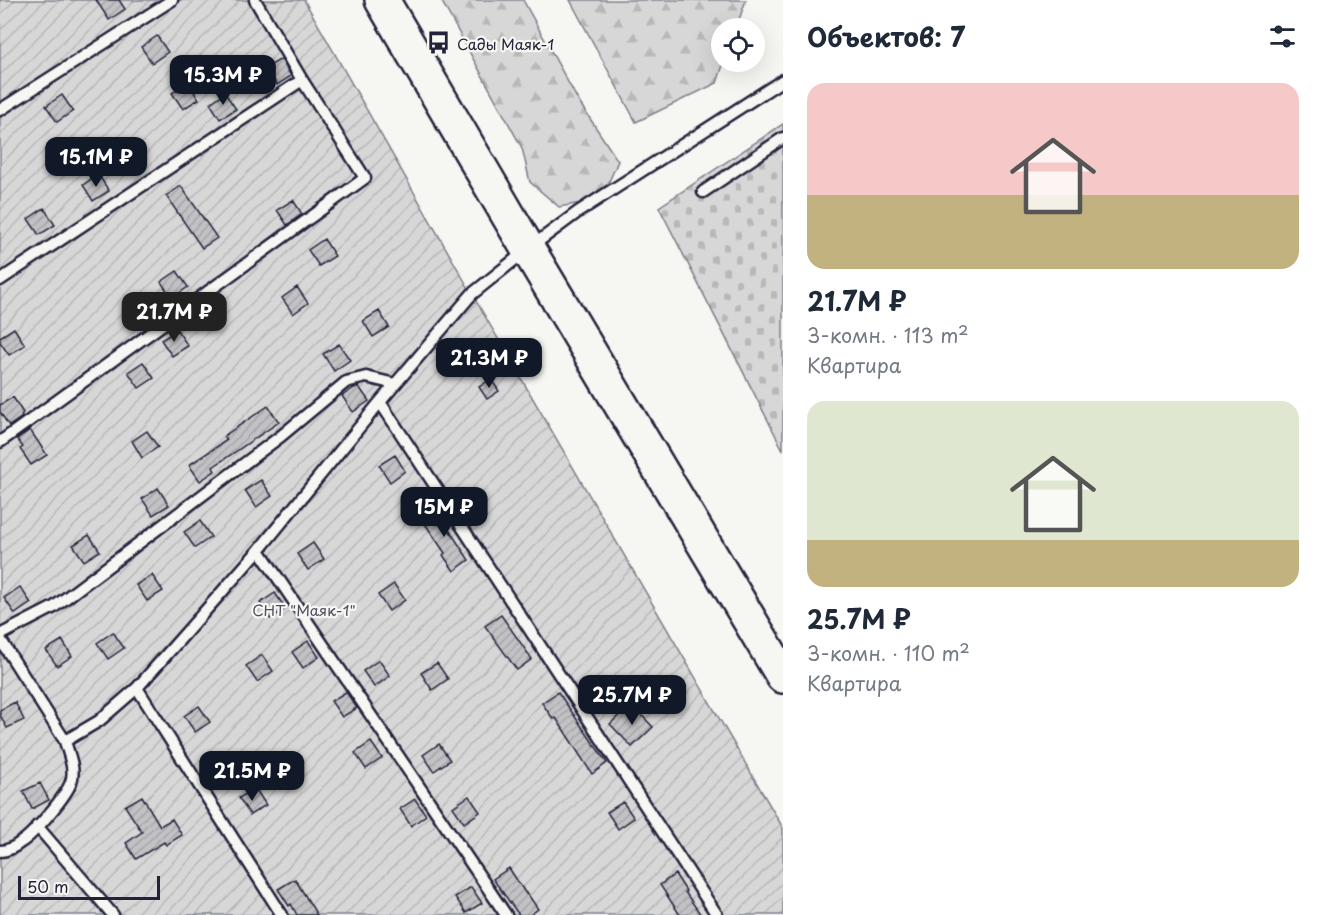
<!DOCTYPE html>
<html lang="ru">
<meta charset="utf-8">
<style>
body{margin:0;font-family:"Playpen Sans",sans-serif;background:#f6f6f7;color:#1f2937;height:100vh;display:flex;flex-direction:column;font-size:22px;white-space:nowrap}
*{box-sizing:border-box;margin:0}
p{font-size:20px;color:#747a83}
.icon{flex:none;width:33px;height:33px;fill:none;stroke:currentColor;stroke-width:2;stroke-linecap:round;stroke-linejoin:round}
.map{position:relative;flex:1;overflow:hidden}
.sheet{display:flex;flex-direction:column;background:#fff;width:540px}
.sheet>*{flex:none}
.fabs{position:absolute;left:711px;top:18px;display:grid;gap:12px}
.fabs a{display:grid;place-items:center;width:54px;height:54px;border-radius:50%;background:#fff;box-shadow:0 6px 24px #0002;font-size:30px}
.scale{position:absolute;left:18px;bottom:15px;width:142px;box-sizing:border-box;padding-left:6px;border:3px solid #22223b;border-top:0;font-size:16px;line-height:21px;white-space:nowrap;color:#22223b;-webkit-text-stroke:4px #f6f6f2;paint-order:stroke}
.price{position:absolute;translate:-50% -51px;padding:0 14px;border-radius:12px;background:#111827;color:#fff;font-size:20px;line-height:39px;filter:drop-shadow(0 2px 3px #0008)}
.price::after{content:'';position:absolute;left:50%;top:36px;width:18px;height:14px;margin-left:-9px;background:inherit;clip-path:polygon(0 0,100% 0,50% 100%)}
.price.selected{background:#222;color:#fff}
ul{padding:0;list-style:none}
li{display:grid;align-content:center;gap:12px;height:318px;padding:0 24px}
li span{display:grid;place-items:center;height:186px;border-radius:18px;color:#555}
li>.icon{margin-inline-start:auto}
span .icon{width:108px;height:108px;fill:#fffc;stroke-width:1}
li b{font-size:26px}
h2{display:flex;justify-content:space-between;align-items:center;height:72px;padding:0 24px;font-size:26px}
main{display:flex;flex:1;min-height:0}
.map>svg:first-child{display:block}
</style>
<main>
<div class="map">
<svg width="783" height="915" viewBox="0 0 783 915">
<defs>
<pattern id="forest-firs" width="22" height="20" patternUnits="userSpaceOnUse" patternTransform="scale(1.5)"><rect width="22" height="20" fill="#d7d7d7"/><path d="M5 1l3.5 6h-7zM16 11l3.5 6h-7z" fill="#b8b8b9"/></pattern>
<pattern id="cemetery-stones" width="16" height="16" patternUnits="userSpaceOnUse" patternTransform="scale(1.5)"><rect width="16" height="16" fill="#d7d7d7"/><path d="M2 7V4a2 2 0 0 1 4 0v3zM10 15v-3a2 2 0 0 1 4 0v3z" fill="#b8b8b9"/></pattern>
<pattern id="garden-furrows" width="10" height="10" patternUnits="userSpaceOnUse" patternTransform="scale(1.5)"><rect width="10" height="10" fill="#d7d7d7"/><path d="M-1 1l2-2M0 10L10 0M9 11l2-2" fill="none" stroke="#b8b8b9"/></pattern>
<pattern id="building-hatch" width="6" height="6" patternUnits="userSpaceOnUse" patternTransform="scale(1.5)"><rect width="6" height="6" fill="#c2c2c4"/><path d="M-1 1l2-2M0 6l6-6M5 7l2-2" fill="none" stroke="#a6a6a9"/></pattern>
</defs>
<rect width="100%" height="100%" fill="#f6f6f2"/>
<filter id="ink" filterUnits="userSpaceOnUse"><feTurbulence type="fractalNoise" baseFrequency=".0167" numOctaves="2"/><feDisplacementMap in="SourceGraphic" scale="12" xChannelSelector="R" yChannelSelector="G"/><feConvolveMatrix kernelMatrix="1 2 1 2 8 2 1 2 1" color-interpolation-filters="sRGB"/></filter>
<g filter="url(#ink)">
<path fill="url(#forest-firs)" stroke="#7c7c89" stroke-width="1.5" d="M441 0H523L579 102 618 161 608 184 581 203 559 207 530 182 522 148Z
M570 0H746L736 28H722V62H724L717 83 636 122Z"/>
<path fill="url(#cemetery-stones)" stroke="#7c7c89" stroke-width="1.5" d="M783 124V450L659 207Z"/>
<path fill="url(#garden-furrows)" stroke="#7c7c89" stroke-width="1.5" d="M0 0H304L472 294 783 828V915H0Z"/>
<path fill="url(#building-hatch)" stroke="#22223b" stroke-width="1.5" d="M96 0H119L125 9 109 20Z
M157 36 168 52 152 63 141 47Z
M281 59 291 76 277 85 266 68Z
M188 83 199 99 183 109 172 93Z
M225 93 236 109 220 119 210 103Z
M62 95 73 111 57 122 46 106Z
M98 174 109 191 93 201 83 185Z
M181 186 217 238 202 248 166 196Z
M293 200 302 214 287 225 277 210Z
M44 208 55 225 39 235 28 219Z
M324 239 335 256 319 266 308 250Z
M177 271 188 287 172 298 161 282Z
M297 287 308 303 293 314 282 298Z
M379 311 389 327 373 337 363 321Z
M14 328 25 345 9 355 0 342V337Z
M177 330 188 346 172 356 161 340Z
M339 344 350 360 334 371 323 354Z
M143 362 154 378 139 388 128 372Z
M491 379 499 391 487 399 479 387Z
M359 387 369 401 353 412 342 396 354 388Z
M13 397 23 413 21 415 22 417 9 426 0 412V405Z
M268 406 279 422 213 467 215 471 200 481 189 465 227 440 224 436Z
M30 430 47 455 31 465 20 449 23 447 17 439Z
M147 431 158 447 142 458 132 441Z
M395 455 405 471 390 482 379 465Z
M261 480 272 496 256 507 245 490Z
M158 488 169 505 153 515 142 499Z
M434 505 446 521 444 522 469 560 454 571 443 555 445 553 419 515Z
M200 521 211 537 195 548 184 532Z
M89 535 100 551 84 561 73 545Z
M313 543 324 559 308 570 297 554Z
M152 575 163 591 147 601 136 585Z
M394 584 405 600 389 611 378 595Z
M20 587 31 603 15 614 4 598Z
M275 593 286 609 270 619 260 603Z
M501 615 532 659 517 670 485 626Z
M113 632 124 648 108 659 97 643Z
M62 640 72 656 57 666 46 650Z
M308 641 319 657 303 668 292 652Z
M262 655 273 671 257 682 246 666Z
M379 660 390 676 374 687 363 671Z
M437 663 448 679 432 690 421 673Z
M346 692 357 708 342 717 331 701Z
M558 692 607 763 592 774 556 718 553 719 542 703Z
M15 702 24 720 7 728 0 715V710Z
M631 704 653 727 632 747 610 724Z
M199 706 210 722 195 732 184 716Z
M371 742 382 758 366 769 355 753Z
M439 744 450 760 434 771 423 755Z
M244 753 255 769 239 779 228 763Z
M40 783 49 800 32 809 23 791Z
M255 788 266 805 250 815 239 798Z
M142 796 160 826 172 819 182 835 166 845 164 842 136 859 126 843 142 832 125 806Z
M469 796 480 812 464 823 453 807Z
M415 799 426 815 411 826 400 809Z
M623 802 634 818 618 829 607 812Z
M509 868 526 894 527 893 538 909 530 915H519L493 879Z
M675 874 686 891 685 892 701 915H680L660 885Z
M295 879 317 915H297L291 904 289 906 278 889Z
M471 887 482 903 466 913 455 897Z"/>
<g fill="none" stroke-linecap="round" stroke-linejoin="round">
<defs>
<path id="service" d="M0 110 172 0
M703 192 783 138
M0 280 302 80
M380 402 717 915
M0 442 365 178 302 80 255 0
M259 550 506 915
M0 635 54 607 281 436 346 382 366 377 395 384
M0 639 65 741 99 721 137 688 259 550 380 402 472 294 528 249 578 212 783 80
M137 688 282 915
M37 826 113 915
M0 851C7 851 15 847 21 842 33 835 67 795 71 782 76 769 68 753 65 741"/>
<path id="trunk" d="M382 0 528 249 783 676"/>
</defs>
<use href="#service" stroke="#22223b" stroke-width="15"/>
<use href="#trunk" stroke="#22223b" stroke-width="38"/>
<use href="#service" stroke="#f6f6f2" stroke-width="10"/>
<use href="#trunk" stroke="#f6f6f2" stroke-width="33"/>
</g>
</g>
<defs>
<symbol id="bus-bare" viewBox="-9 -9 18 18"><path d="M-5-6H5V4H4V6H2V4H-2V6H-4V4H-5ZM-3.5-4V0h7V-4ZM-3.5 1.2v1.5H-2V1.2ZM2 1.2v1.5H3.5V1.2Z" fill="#22223b" stroke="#f6f6f2" stroke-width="2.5" paint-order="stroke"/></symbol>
</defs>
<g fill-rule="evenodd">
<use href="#bus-bare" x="422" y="26" width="33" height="33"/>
</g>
<g text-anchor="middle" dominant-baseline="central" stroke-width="4.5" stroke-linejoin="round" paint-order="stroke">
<g font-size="15" fill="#22223b" stroke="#f6f6f2" text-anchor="start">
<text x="457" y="43">Сады Маяк-1</text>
</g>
<g font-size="15" fill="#4f4f62" stroke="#f6f6f2">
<text x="304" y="609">СНТ "Маяк-1"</text>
</g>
</g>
</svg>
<div class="fabs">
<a><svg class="icon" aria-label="locate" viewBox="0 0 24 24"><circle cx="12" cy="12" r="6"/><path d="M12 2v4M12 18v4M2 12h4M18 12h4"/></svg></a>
</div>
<div class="scale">50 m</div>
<b class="price" style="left:223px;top:106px">15.3M ₽</b>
<b class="price" style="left:96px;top:188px">15.1M ₽</b>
<b class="price selected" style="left:174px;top:343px">21.7M ₽</b>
<b class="price" style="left:489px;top:389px">21.3M ₽</b>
<b class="price" style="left:444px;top:538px">15M ₽</b>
<b class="price" style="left:632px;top:726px">25.7M ₽</b>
<b class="price" style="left:252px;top:802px">21.5M ₽</b>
</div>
<section class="sheet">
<h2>Объектов: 7<svg class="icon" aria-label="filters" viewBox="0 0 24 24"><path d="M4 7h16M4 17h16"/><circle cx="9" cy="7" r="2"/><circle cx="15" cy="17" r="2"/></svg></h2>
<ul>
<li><span style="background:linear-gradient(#f6c9c9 60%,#c2b280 0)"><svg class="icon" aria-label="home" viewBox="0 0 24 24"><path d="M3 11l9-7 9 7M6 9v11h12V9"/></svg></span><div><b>21.7M ₽</b><p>3-комн. · 113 m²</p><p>Квартира</p></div></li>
<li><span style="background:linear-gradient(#dfe7d0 75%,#c2b280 0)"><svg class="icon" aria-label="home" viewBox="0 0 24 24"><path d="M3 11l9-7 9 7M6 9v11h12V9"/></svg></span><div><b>25.7M ₽</b><p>3-комн. · 110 m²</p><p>Квартира</p></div></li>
</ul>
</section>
</main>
